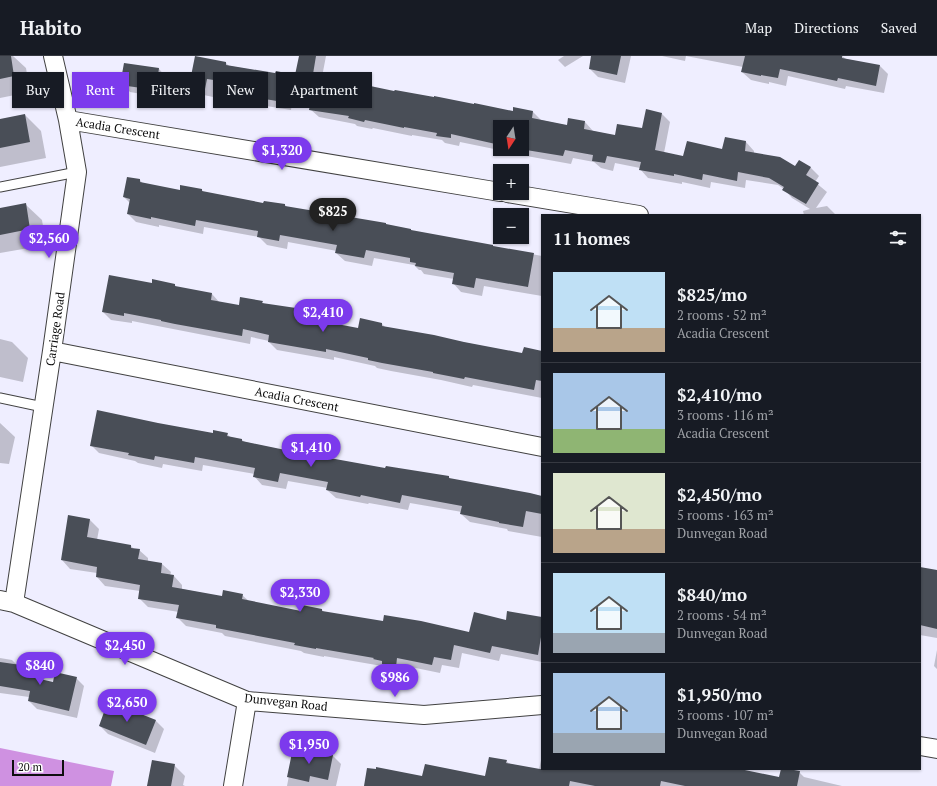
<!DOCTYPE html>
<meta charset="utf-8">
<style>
body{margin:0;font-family:"PT Serif",serif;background:#20242c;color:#f1f3f6;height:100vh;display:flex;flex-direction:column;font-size:15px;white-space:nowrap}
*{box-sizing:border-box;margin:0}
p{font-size:13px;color:#9ea1a6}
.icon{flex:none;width:22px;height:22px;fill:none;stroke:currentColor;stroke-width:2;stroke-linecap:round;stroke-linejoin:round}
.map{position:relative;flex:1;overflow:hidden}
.sheet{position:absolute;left:541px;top:158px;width:380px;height:556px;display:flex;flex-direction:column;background:#171b24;border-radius:0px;box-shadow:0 1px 3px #0004}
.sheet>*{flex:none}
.guide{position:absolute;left:12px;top:16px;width:380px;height:36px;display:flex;gap:8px}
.needle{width:26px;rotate:192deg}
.fabs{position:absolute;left:493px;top:64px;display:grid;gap:8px}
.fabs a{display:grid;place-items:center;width:36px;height:36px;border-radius:0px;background:#171b24;box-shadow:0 1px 3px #0004;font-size:20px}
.scale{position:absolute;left:12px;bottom:10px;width:52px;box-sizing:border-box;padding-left:4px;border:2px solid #0e0e0e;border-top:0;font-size:11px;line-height:14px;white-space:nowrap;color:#0e0e0e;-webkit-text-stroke:3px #fff;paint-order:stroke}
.price{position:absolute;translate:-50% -34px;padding:0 9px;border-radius:14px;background:#7c3aed;color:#fff;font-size:13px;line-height:26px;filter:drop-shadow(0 1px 2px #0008)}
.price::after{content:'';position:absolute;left:50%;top:24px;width:12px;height:9px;margin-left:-6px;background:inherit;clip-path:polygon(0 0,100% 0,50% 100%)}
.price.on{background:#222;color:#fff}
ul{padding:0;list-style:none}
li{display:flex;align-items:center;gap:12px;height:100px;padding:0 12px}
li+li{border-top:1px solid #363941}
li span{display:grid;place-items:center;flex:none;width:112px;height:80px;border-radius:0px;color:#555}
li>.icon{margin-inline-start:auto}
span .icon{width:48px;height:48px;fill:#fffc;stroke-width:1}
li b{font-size:17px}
h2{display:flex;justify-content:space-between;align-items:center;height:48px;padding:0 12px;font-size:17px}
.pill{padding:0 14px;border-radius:0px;background:#171b24;box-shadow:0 1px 3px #0004;font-size:14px;line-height:36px}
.pill.on{background:#7c3aed;color:#fff}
header{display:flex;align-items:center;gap:24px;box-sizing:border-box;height:56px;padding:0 20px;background:#171b24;border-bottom:1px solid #363941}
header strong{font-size:19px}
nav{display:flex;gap:22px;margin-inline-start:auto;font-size:14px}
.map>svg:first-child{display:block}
</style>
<header>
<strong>Habito</strong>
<nav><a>Map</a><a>Directions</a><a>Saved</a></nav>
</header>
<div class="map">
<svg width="937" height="730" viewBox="0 0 937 730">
<rect width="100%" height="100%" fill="#efeeff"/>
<path fill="#cf91e1" d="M0 692 114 715 111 730H0Z"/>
<path fill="#0003" fill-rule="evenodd" d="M0 0H13L26 12 30 36 0 42Z
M300 0H326L322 21 395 36 513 56 514 52 533 56 541 64 568 70 585 66 593 75 616 80 643 74 662 58 670 66 664 97 684 101 723 94 725 83 746 86 754 95V97L796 112 800 105 811 112 819 120 815 126 827 136 816 152 827 150 836 159H804L803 155 810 153 792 142 784 133 778 129 746 124 745 132 711 126 710 132 682 126V128L648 122 640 113V112L615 107 613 115 601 112 594 106 573 102 571 108 532 101 515 98 514 97 460 86 459 90 445 87 442 84 412 79V80L373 72 372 73 357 70 355 68 319 61 310 53 311 51 292 47 291 54 242 46 234 37V34L215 30 213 41 199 38 190 30 226 7 229 10 276 18 296 20ZM500 71H522V93H500Z
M564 0H583L565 11 558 4Z
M592 0H631L625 27 598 21 590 13Z
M662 0H842L846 3 880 10 888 18 884 37 846 30 845 33 788 20 786 30 769 26V28L751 24 742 16 743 11 686 0 685 5Z
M125 8 159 13 167 22 164 42 130 36 122 28Z
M25 59 41 75 46 102 0 111V64Z
M140 124 143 128 180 135 202 134 204 137 264 148 285 149 287 151 542 200V240L484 230 482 240 461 236 453 227 454 223 424 218 421 214H419L414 209 374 202 372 210 345 205 336 197 337 195 288 186 287 193 267 189 259 181 204 171 203 178 159 169V171L136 166 128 158 130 147 124 141Z
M25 148 42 164 46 189 0 197V153Z
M152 228 175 229 176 231 212 238 220 247 239 250 262 246 264 248 295 253 304 261 303 263 358 273 382 268 385 271 523 298 542 296V342L473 329 472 331 441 324 391 315 377 312 375 310 334 301V304L277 294 269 286V285L251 281 250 288 132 265V267L111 264 103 256Z
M0 283 12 286 28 302 23 326 0 321Z
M0 367 15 381 9 408 0 407Z
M158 368 214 378H227L231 382 242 384 245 386 296 397 324 400 326 402 386 413 449 421 450 423 542 441V481L508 475 507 473 470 466 461 458 462 456 410 447 408 454 369 447 368 448 336 442 327 434 328 432 288 425 286 433 262 429 254 420 255 418 203 409 202 415 163 408 162 412 138 407 135 405 99 397 91 389Z
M69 460 90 464 99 473 97 484 131 490 134 493 139 494 148 502V506L162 508 171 516 170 520H174L182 529V533L222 541 242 539 250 546 302 556 322 554 324 556 384 567 470 577 506 565 542 562V606L501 598 499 605 462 597 459 612 442 609 440 617 406 610 404 619 391 617 387 612 382 610 324 600V601L304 597 301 595 225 580 222 577 186 570 178 562 179 556 148 551 139 542 140 535 105 530 97 521V517L70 513 62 504Z
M920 512 937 515V582L920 579Z
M937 594V613L934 610Z
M0 602 12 604 18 610 28 611 36 619 35 623 54 627 76 622 84 630 77 662 37 653 29 645V641L0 637Z
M156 665 164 673 155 697 108 678 100 670Z
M294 693 313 697V695L333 700 341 708 336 730H287Z
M542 699V713H735L780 723 782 713H783L799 716 804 721 842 730H484L506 705 510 708 539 714Z
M174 709 185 720 183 729 185 730H148Z"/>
<path fill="#494e57" d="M0 0H11L14 20 0 23Z
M195 0 226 6V9L275 17 276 15 295 19 299 0H316L313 18 338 22 337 23 394 35 395 34 434 41V40L474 48V47L513 55V51L533 55 532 62 567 69 568 62 585 65 584 73 615 79 617 68 642 72 646 53 662 57 655 94 683 100 687 85 722 93 725 81 746 85 745 95 780 101 795 110 799 104 811 111 806 119 819 127 806 148 782 134 784 131 769 122 738 116 737 125 703 118 702 124 674 118V120L639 114 641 106 607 100 605 107 592 105 593 99 565 94 563 100 520 93H522V71H500V89L451 78V82L436 80 437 77 404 71V72L365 64 364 66 348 62 349 60 309 54 311 44 284 40 283 46 233 38 234 27 207 23 205 33 189 30Z
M591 0H621L617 19 589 13Z
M745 0H842V2L880 9 876 30 838 22 837 25 780 13 778 22 761 19V20L741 16Z
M124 7 159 12 156 34 120 29Z
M25 58 30 86 0 92V63Z
M127 121 140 123V126L180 134V129L202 133V135L263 147 264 145 285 148V150L386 167V168L411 173V174L493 189V190L534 197 528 231 476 222 474 232 452 228 454 217 415 210 416 207 410 206V202L366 194 364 202 335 197 337 189 280 179 279 185 257 181 258 175 196 164 195 170 151 161V163L127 158 130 143 123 141Z
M26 147 30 173 0 179V152Z
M109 219 152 227V223L175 228V230L212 237 211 244 239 249 240 241 263 245 262 247 296 252 295 260 358 272 360 262 382 267V270L434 279 464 286 522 297 524 291 542 295V325L536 324 534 334 465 321 464 323 433 317V316L382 307 368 304V302L326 293V296L268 286 269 279 243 273 242 280 175 268 161 265V264L124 257V260L102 256Z
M97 354 158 367 213 377V374L228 377 227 380 242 383V385L295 396 296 394 325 399 324 401 385 412 386 410 449 420V422L530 437 542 440V458L526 455 523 471 499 467V466L460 458 462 450 402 439 400 447 361 439 360 441 326 434 328 426 280 417 278 426 253 421 255 412 195 401 194 407 155 400 154 404 128 399 129 397 90 390Z
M68 459 90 463 87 481 131 489V492L140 493 138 503 162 507 161 517 174 519 172 531 222 540 223 534 243 538 242 543 301 555 302 549 322 553V555L383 565 384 559 421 565 469 576 474 556 506 564 507 555 542 561V575L538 599 492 590 490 597 454 589 451 604 434 601 432 609 397 602 396 611 382 608V605L373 603 374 602 316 592V593L294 589 295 587 216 572V569L176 562 179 549 138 543 140 529 96 521 97 511 61 504Z
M920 511 937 514V573L920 569Z
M0 606 28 610 27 620 53 626 55 616 77 621 69 655 28 645 30 635 0 630Z
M108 645 156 664 146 689 99 670Z
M293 692 312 696V694L333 699 328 724 310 720 309 726 287 721Z
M489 701 507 704 506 707 540 713H740L779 721 781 713H788L800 715 797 730H685L661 725 660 730H595L570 725 569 730H364L367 712 376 713V711L422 720 425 708 485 720Z
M152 704 175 708 171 730H147Z"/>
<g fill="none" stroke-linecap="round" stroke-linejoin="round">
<defs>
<path id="lane" d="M0 131 77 116
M0 342 43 351"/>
<path id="street" d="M68 64 500 136
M507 137 639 159
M52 295 542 391
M0 544 14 547 247 645 424 659 542 649
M14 547 52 295 77 116 68 64 53 0
M920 690 937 693
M233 730 247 645"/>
</defs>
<use href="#lane" stroke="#414141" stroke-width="11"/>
<use href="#street" stroke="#414141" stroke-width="20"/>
<use href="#lane" stroke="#fff" stroke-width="9"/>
<use href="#street" stroke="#fff" stroke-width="18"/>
</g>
<g text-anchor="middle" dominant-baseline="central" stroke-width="4" stroke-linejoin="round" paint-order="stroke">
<g font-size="12" fill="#0e0e0e" stroke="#fff">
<text transform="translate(118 72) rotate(9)">Acadia Crescent</text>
<text transform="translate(55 273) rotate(-82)">Carriage Road</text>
<text transform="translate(297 343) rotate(11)">Acadia Crescent</text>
<text transform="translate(286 646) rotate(6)">Dunvegan Road</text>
</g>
</g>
</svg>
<div class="fabs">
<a><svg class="needle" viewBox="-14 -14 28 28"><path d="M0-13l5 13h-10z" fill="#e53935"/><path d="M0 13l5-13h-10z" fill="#9ea1a6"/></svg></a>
<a>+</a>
<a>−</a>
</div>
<div class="scale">20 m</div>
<b class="price" style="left:282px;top:115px">$1,320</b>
<b class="price on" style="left:333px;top:176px">$825</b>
<b class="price" style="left:49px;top:203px">$2,560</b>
<b class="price" style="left:323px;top:277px">$2,410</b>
<b class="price" style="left:311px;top:412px">$1,410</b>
<b class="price" style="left:300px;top:557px">$2,330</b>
<b class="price" style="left:125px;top:610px">$2,450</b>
<b class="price" style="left:40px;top:630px">$840</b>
<b class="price" style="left:395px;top:642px">$986</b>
<b class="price" style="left:127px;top:667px">$2,650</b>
<b class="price" style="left:309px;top:709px">$1,950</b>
<div class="guide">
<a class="pill">Buy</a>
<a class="pill on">Rent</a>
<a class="pill">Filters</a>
<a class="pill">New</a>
<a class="pill">Apartment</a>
</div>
<section class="sheet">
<h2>11 homes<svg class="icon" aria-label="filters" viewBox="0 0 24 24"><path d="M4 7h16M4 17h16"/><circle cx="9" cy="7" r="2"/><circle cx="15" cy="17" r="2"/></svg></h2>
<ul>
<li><span style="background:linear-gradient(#bfe0f5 70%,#b9a48a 0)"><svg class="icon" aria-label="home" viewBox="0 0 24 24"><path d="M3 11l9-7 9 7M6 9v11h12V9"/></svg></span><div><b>$825/mo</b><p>2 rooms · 52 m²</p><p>Acadia Crescent</p></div></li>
<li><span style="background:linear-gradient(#a9c7e8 70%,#8fb573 0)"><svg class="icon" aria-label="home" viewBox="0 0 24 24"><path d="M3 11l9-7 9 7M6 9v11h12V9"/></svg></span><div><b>$2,410/mo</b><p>3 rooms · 116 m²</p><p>Acadia Crescent</p></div></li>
<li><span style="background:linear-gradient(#dfe7d0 70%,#b9a48a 0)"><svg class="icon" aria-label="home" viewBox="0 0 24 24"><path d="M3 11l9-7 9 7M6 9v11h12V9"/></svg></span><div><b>$2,450/mo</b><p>5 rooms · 163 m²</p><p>Dunvegan Road</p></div></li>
<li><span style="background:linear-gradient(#bfe0f5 75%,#9aa5b1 0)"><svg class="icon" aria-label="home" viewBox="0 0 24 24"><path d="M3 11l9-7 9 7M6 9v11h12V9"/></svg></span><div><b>$840/mo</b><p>2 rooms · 54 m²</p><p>Dunvegan Road</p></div></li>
<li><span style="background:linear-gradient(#a9c7e8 75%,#9aa5b1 0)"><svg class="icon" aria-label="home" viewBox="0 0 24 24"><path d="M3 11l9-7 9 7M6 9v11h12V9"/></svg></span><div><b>$1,950/mo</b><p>3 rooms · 107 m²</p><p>Dunvegan Road</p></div></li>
</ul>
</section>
</div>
